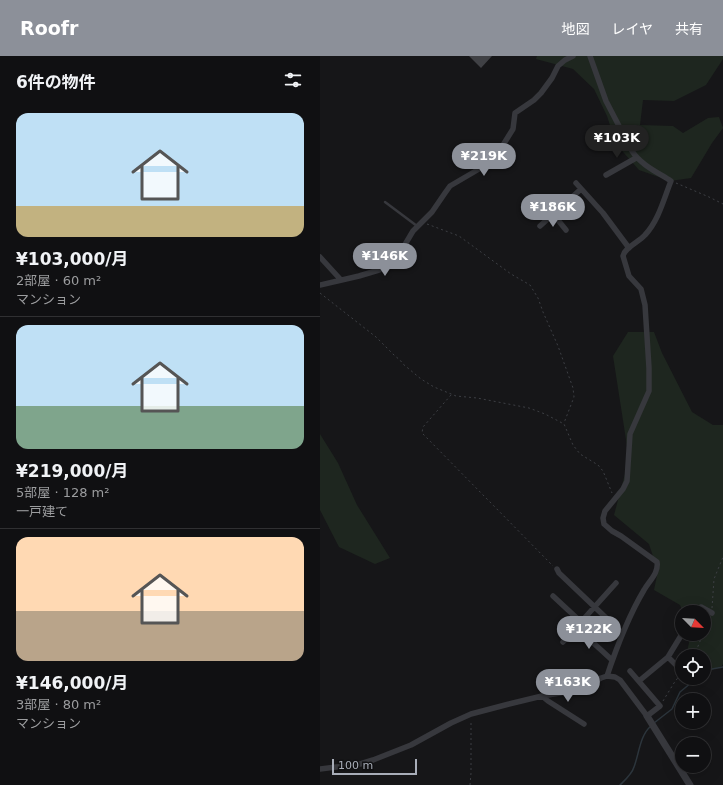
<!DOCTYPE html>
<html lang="ja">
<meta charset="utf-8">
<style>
body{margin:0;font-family:"DejaVu Sans","Noto Sans JP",sans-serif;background:#19191b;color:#f1f3f6;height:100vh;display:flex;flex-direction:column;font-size:15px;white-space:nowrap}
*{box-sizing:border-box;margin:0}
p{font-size:13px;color:#9c9d9f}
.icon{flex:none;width:22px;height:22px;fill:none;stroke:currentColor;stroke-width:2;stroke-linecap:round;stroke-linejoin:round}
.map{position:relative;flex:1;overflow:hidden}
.panel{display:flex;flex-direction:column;background:#101012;width:320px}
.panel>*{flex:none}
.needle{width:26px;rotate:114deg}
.buttons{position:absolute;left:355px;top:549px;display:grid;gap:8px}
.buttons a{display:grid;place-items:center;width:36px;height:36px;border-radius:50%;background:#101012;box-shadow:0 4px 16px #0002,0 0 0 1px #303032;font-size:20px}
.scale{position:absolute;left:12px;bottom:10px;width:85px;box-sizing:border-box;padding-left:4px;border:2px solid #a8adb8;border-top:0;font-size:11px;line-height:14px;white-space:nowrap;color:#a8adb8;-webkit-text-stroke:3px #111113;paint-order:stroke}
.price{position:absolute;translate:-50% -34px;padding:0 9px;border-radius:14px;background:#8c9099;color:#fff;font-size:13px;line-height:26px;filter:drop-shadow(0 1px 2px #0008)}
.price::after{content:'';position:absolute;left:50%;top:24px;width:12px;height:9px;margin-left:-6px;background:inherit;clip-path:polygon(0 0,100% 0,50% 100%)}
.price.active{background:#222;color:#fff}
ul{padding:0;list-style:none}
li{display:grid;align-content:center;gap:8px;height:212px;padding:0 16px}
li+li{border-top:1px solid #303032}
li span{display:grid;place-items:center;height:124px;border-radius:12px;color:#555}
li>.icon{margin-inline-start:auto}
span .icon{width:72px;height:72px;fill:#fffc;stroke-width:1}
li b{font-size:17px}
h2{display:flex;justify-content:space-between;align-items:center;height:48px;padding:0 16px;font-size:17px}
header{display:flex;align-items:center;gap:24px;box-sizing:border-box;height:56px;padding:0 20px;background:#8c9099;color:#fff}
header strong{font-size:19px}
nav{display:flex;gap:22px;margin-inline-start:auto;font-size:14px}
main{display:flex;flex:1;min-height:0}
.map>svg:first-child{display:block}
</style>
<header>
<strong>Roofr</strong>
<nav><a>地図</a><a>レイヤ</a><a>共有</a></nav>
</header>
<main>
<section class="panel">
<h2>6件の物件<svg class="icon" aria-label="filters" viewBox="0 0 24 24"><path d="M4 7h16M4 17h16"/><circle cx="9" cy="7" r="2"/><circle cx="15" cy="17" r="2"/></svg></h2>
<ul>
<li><span style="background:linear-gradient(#bfe0f5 75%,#c2b280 0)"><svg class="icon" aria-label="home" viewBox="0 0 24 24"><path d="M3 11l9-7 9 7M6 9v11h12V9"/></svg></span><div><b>¥103,000/月</b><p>2部屋 · 60 m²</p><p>マンション</p></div></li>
<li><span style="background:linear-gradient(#bfe0f5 65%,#7fa58c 0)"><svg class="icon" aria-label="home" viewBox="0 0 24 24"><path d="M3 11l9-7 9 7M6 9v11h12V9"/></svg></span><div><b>¥219,000/月</b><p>5部屋 · 128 m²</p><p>一戸建て</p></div></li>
<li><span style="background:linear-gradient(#ffd9b3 60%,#b9a48a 0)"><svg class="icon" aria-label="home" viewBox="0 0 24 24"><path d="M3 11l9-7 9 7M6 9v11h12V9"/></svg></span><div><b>¥146,000/月</b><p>3部屋 · 80 m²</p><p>マンション</p></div></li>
</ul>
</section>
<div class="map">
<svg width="403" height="729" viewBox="0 0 403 729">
<rect width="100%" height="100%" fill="#161618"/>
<path fill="#1e261f" d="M217 0H403V3L386 29 354 45 323 44 320 69 353 70 363 77 388 62 399 61 403 72 392 87 371 122 350 125 319 114 296 88 287 60 274 33 253 13 216 3Z
M308 276H334L342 297 372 356 393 369H403V608L402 610 384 617V600H366L371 578H384V556H363L360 549 334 534 338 515 329 488 294 459 309 403 293 300Z
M0 378 18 407 37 449 70 502 55 508 19 491 0 454Z"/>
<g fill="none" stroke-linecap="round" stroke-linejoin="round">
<path stroke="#2c353c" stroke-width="1.5" d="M384 617 392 613 403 611
M334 667 352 653 360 636 377 622
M300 729C305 724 312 718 314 711 319 698 320 679 331 670"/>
</g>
<path fill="#404145" d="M149 0H172L161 12Z"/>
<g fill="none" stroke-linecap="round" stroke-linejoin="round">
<path stroke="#3d3f44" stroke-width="1" stroke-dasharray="2 3" stroke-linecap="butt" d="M356 127 389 141 403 148
M107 168 139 180 191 218 210 229 218 242 223 256 238 290 253 332 254 341 244 367
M0 237 56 281 75 300 80 304 83 308 101 323 114 331 136 340 157 342 209 352 225 358 244 368 253 389 260 398 278 409 283 415 292 437
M131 339 103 371 102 377 233 510
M392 552 394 523 403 501
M384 577 390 563
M374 600 383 578
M343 645 354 627 360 619
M150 729 151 717V665"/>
<path stroke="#37383d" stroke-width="2.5" d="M65 146 97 170"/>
<path stroke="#37383d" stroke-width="5.5" d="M270 0 286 45 312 95C321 109 337 116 351 125 344 142 339 164 325 179 319 186 305 191 303 200L309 220 321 233 325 249 329 312V335L310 378 307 425 303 433 285 455 283 462 284 468 292 475 301 480 337 506C339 517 329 525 324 534 308 561 297 590 287 620
M286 119 316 102
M256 127 283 157 309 192
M233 158 246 174
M220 170 261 133
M0 201 21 224
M0 229 39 220 59 214 71 207 80 197 93 175 112 156 125 137 130 130 171 106 175 102 193 73 195 57 214 44 221 37 232 22 238 10 245 4 253 0
M237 513 239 517 302 577
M233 540 261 566
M377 556 381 551 392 557
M256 571 292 604
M243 586 296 527
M348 601 362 615
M319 625 348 601 362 578
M222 640 228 645 264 668
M0 713 40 708 53 704 91 689 131 667 151 658 189 648 222 640 258 634 281 622 287 620 295 621 300 624 327 660 340 650 310 615"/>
<path stroke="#37383d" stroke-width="7" d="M327 660 370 729"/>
</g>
</svg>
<div class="buttons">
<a><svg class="needle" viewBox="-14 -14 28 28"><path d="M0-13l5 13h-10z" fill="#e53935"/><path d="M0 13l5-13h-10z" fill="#9c9d9f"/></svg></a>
<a><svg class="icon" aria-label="locate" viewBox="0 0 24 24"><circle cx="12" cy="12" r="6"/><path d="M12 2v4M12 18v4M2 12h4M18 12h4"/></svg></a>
<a>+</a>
<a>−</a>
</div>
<div class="scale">100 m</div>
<b class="price active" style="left:297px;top:103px">¥103K</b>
<b class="price" style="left:164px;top:121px">¥219K</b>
<b class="price" style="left:233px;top:172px">¥186K</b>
<b class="price" style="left:65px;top:221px">¥146K</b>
<b class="price" style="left:269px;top:594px">¥122K</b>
<b class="price" style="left:248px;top:647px">¥163K</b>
</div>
</main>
